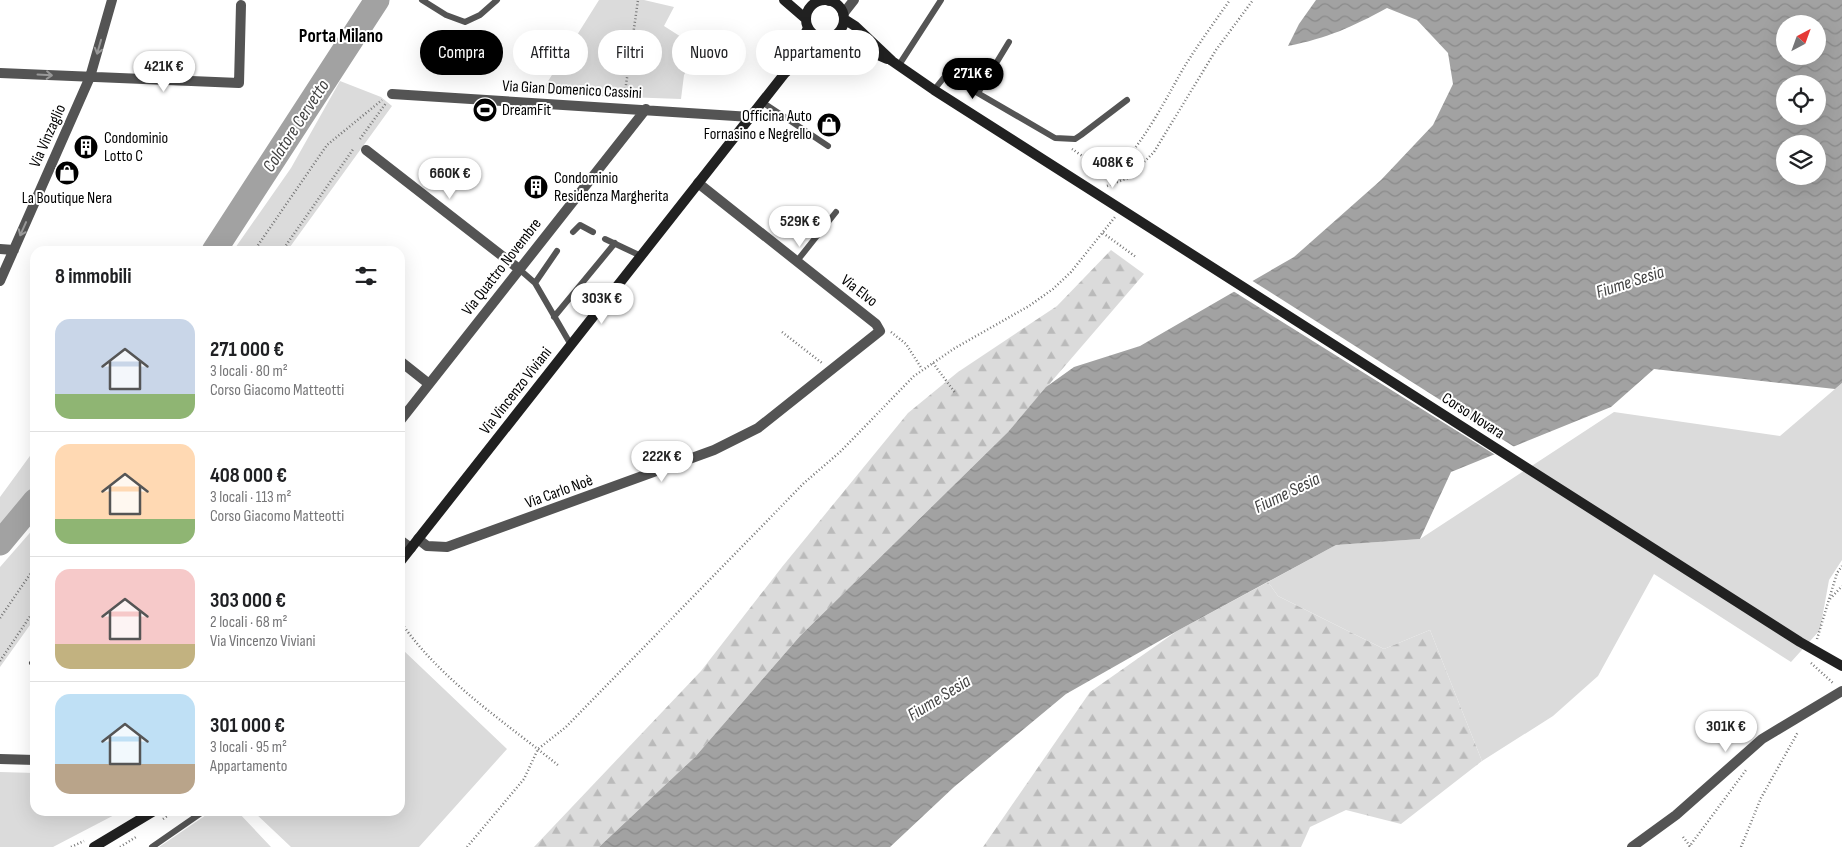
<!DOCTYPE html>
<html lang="it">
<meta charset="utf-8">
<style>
body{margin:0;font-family:"Sofia Sans Condensed",sans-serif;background:#f6f6f6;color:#202124;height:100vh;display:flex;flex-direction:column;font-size:19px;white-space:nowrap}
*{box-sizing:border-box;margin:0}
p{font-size:16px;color:#757577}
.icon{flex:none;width:28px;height:28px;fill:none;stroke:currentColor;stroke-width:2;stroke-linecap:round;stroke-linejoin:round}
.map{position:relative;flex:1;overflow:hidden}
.side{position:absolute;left:30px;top:246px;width:375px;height:570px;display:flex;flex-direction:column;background:#fff;border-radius:15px;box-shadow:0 5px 20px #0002}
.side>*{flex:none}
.top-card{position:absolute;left:420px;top:30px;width:475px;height:45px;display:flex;gap:10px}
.needle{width:32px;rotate:41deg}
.buttons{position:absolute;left:1776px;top:15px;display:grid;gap:10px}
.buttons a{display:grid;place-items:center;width:50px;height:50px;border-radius:50%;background:#fff;box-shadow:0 5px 20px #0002;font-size:25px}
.price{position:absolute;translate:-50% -42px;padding:0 11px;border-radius:18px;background:#fff;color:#222;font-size:16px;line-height:32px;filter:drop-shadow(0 1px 2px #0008)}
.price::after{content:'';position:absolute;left:50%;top:30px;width:15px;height:11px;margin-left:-8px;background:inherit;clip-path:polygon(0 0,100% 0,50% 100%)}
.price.active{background:#000;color:#fff}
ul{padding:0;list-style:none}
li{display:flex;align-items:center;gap:15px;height:125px;padding:0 25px}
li+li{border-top:1px solid #e0e0e0}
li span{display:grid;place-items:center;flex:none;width:140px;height:100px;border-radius:15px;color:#555}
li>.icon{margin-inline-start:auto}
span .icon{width:60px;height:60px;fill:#fffc;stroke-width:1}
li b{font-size:21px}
h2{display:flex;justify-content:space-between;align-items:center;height:60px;padding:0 25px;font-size:21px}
.chip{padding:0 18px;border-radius:22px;background:#fff;box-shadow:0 5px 20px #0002;font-size:18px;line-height:45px}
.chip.active{background:#000;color:#fff}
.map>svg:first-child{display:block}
</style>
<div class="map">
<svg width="1842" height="847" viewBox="0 0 1842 847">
<defs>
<pattern id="forest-firs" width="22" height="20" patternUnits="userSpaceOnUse" patternTransform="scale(1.25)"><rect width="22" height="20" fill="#dbdbdb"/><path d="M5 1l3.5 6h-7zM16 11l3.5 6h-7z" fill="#bababa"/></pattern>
<pattern id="water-waves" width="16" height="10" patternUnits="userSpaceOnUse" patternTransform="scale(1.25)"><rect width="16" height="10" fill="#a2a2a2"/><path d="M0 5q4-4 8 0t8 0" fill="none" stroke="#8a8a8a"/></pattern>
</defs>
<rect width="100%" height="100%" fill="#fff"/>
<path fill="#dbdbdb" d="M599 0H644L674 7 664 26 700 49 684 75 681 99 540 94Z
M340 81 381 97 392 106 287 251H233L291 168Z
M1842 383V560L1829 580 1820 630 1791 662 1654 574 1598 676 1553 716 1482 761 1430 630 1384 649 1278 596 1268 582 1336 545 1420 539 1614 412 1780 436Z
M35 449V488L0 527V497Z
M35 527V618L0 667V567Z
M403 650 507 749 419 847H291L253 811H400V652Z
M0 772 35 773V811H122L53 847H0Z
M212 811H237L271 847H159Z"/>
<path fill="url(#forest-firs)" d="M1111 250 1144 274 1008 432 800 636 695 757 599 847H534L701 671 782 567 908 413 958 372 1057 306Z
M1268 582 1278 596 1384 649 1430 630 1482 761 1401 824 1346 810 1310 827 1301 847H983L1090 692 1177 631Z"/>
<path fill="url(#water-waves)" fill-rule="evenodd" d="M1316 0H1842V383L1835 389 1654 369 1611 407 1451 472 1420 539 1336 545 1177 631 1066 694 954 787 890 847H599L695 757 800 636 1008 432 1046 387 1074 367 1140 346 1294 257 1381 180 1433 125 1453 84 1448 53 1417 20 1387 8C1352 27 1328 38 1288 46L1299 24ZM1785 24H1818V56H1785ZM1785 84H1818V116H1785ZM1785 144H1818V176H1785Z"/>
<path fill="#fff" d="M1251 280 1516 448 1497 456 1233 291Z"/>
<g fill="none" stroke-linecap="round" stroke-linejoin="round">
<path stroke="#a2a2a2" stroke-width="25" d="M214 251 377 0
M0 543 35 501"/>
<path stroke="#767676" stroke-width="2.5" stroke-dasharray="1 2.5" stroke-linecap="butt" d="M624 99 638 0
M360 139 386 103
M1072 149C1083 156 1100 171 1114 167 1136 160 1173 85 1186 64 1200 42 1215 21 1230 0
M1107 186 1128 178 1154 152 1216 50 1253 0
M1103 233 1136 257
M254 251 327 145 382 100
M282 251 354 148
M782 332 822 363
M891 332 906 344 922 369
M933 363 956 394
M1830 599 1842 586
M0 618 35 567
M400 621C440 680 505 722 559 766
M1817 639 1837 573 1842 566
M0 661 35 609
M1811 663 1833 683
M163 819 174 811
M1683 837 1690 846
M71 847 84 841
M120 847 136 837
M467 847 524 779 538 749 566 727 804 483 840 452 914 376 955 348 1029 306 1053 289 1071 272 1115 217
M1689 847 1746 770
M1741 847 1761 798 1798 732"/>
<path stroke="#545454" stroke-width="6" d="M422 0 446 15 465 22 480 15 497 0
M899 65 941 0
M945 74 1055 138 1075 139 1081 135 1127 100
M934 90 954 65
M978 93 1009 42
M762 102 828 146
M573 232 580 225 593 232
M605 239 641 256
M557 251 535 283 571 345
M797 261 836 212
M519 269 535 283
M554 317 615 243
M32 663 35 660
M152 847 204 811"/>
<path stroke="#545454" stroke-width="10" d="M0 73 239 83 241 5
M392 94 751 117
M366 150 519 269
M0 249 14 250
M0 281 90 77 112 0
M400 361 429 384
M400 421 646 109
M418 539 427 546 447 547 714 450 758 428 880 331 876 324 698 183
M400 540 411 548
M0 759 35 760
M1632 847 1676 815 1762 739 1842 691"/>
<path stroke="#545454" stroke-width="10" d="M829 1 831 0
M843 14 854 0"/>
<path stroke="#212121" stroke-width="10" d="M784 0 806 19
M806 19a19 19 0 1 1 38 0a19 19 0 1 1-38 0Z
M844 19 855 26 892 61 934 90 1800 642 1842 666
M830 37 845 41 887 59
M789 65 808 28
M400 562 785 73 822 38
M94 847 154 811"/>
</g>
<defs><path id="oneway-shaft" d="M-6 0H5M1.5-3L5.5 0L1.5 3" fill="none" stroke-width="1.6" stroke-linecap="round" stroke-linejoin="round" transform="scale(1.25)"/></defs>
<g stroke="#989898">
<use href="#oneway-shaft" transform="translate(99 47) rotate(106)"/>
<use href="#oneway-shaft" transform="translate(45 75) rotate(3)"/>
<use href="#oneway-shaft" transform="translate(23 229) rotate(114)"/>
</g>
<defs>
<symbol id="stadium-disc" viewBox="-11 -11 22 22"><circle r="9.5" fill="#000" stroke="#fff"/><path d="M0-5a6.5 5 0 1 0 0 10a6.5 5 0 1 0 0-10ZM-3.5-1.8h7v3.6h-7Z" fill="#fff"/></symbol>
<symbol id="shop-disc" viewBox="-11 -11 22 22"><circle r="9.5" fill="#000" stroke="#fff"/><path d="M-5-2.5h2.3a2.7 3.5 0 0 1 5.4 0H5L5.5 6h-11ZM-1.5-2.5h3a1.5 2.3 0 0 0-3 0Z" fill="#fff"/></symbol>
<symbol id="building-disc" viewBox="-11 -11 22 22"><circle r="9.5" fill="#000" stroke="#fff"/><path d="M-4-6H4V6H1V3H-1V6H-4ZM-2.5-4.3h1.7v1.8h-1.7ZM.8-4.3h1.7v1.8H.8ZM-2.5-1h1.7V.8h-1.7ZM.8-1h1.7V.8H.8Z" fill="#fff"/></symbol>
</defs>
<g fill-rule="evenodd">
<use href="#stadium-disc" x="471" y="96" width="28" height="28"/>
<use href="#shop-disc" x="815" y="111" width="28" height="28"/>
<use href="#building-disc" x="72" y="133" width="28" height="28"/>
<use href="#shop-disc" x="53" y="159" width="28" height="28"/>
<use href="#building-disc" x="522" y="173" width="28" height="28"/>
</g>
<g text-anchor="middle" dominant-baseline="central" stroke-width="4" stroke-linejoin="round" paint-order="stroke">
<g font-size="16" fill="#000" stroke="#fff">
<text transform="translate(572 90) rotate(3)">Via Gian Domenico Cassini</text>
<text transform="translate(48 136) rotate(-66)">Via Vinzaglio</text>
<text transform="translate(502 267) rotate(-52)">Via Quattro Novembre</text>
<text transform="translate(859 291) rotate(38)">Via Elvo</text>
<text transform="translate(516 391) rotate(-52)">Via Vincenzo Viviani</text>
<text transform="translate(1473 416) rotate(33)">Corso Novara</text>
<text transform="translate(559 492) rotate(-20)">Via Carlo Noè</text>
</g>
<g font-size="16" fill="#000" stroke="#fff" text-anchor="start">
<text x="502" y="110">DreamFit</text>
<text x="812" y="116" text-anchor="end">Officina Auto<tspan x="812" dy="18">Fornasino e Negrello</tspan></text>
<text x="104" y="138">Condominio<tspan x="104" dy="18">Lotto C</tspan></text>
<text x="554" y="178">Condominio<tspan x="554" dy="18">Residenza Margherita</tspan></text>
<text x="67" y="198" text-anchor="middle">La Boutique Nera</text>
</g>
<g font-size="18" font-style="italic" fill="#434343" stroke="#fff">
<text transform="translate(296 126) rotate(-57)">Colatore Cervetto</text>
<text transform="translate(1630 282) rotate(-18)">Fiume Sesia</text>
<text transform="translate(1287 493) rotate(-26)">Fiume Sesia</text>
<text transform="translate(939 698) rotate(-32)">Fiume Sesia</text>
</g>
<g font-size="19" font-weight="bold" fill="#000" stroke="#fff">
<text x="341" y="36">Porta Milano</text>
</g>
</g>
</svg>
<div class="buttons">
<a><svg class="needle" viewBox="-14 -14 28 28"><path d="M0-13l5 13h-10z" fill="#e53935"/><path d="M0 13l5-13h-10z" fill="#757577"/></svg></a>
<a><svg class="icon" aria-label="locate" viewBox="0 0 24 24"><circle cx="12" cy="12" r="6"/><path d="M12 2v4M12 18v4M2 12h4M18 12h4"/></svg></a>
<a><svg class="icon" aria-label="layers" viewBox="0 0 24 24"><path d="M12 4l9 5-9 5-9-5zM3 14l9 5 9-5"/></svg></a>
</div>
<b class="price" style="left:164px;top:93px">421K €</b>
<b class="price active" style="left:973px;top:100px">271K €</b>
<b class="price" style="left:1113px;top:189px">408K €</b>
<b class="price" style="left:450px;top:200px">660K €</b>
<b class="price" style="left:800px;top:248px">529K €</b>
<b class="price" style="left:602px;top:325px">303K €</b>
<b class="price" style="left:662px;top:483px">222K €</b>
<b class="price" style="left:1726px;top:753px">301K €</b>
<div class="top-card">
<a class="chip active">Compra</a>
<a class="chip">Affitta</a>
<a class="chip">Filtri</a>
<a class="chip">Nuovo</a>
<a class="chip">Appartamento</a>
</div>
<section class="side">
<h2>8 immobili<svg class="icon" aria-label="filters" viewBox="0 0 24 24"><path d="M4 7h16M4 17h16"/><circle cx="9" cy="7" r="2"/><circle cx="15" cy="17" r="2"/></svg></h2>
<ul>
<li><span style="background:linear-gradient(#c9d6e8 75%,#8fb573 0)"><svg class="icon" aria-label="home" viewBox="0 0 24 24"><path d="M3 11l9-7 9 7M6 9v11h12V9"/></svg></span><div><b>271 000 €</b><p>3 locali · 80 m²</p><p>Corso Giacomo Matteotti</p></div></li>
<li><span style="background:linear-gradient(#ffd9b3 75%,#8fb573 0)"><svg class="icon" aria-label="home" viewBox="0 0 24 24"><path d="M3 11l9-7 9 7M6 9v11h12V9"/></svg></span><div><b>408 000 €</b><p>3 locali · 113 m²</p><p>Corso Giacomo Matteotti</p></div></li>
<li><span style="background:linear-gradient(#f6c9c9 75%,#c2b280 0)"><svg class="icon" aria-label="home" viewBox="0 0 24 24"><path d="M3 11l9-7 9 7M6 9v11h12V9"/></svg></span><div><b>303 000 €</b><p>2 locali · 68 m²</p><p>Via Vincenzo Viviani</p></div></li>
<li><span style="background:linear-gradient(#bfe0f5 70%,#b9a48a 0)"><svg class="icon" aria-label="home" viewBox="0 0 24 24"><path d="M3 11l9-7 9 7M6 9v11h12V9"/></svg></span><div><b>301 000 €</b><p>3 locali · 95 m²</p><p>Appartamento</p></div></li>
</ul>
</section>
</div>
